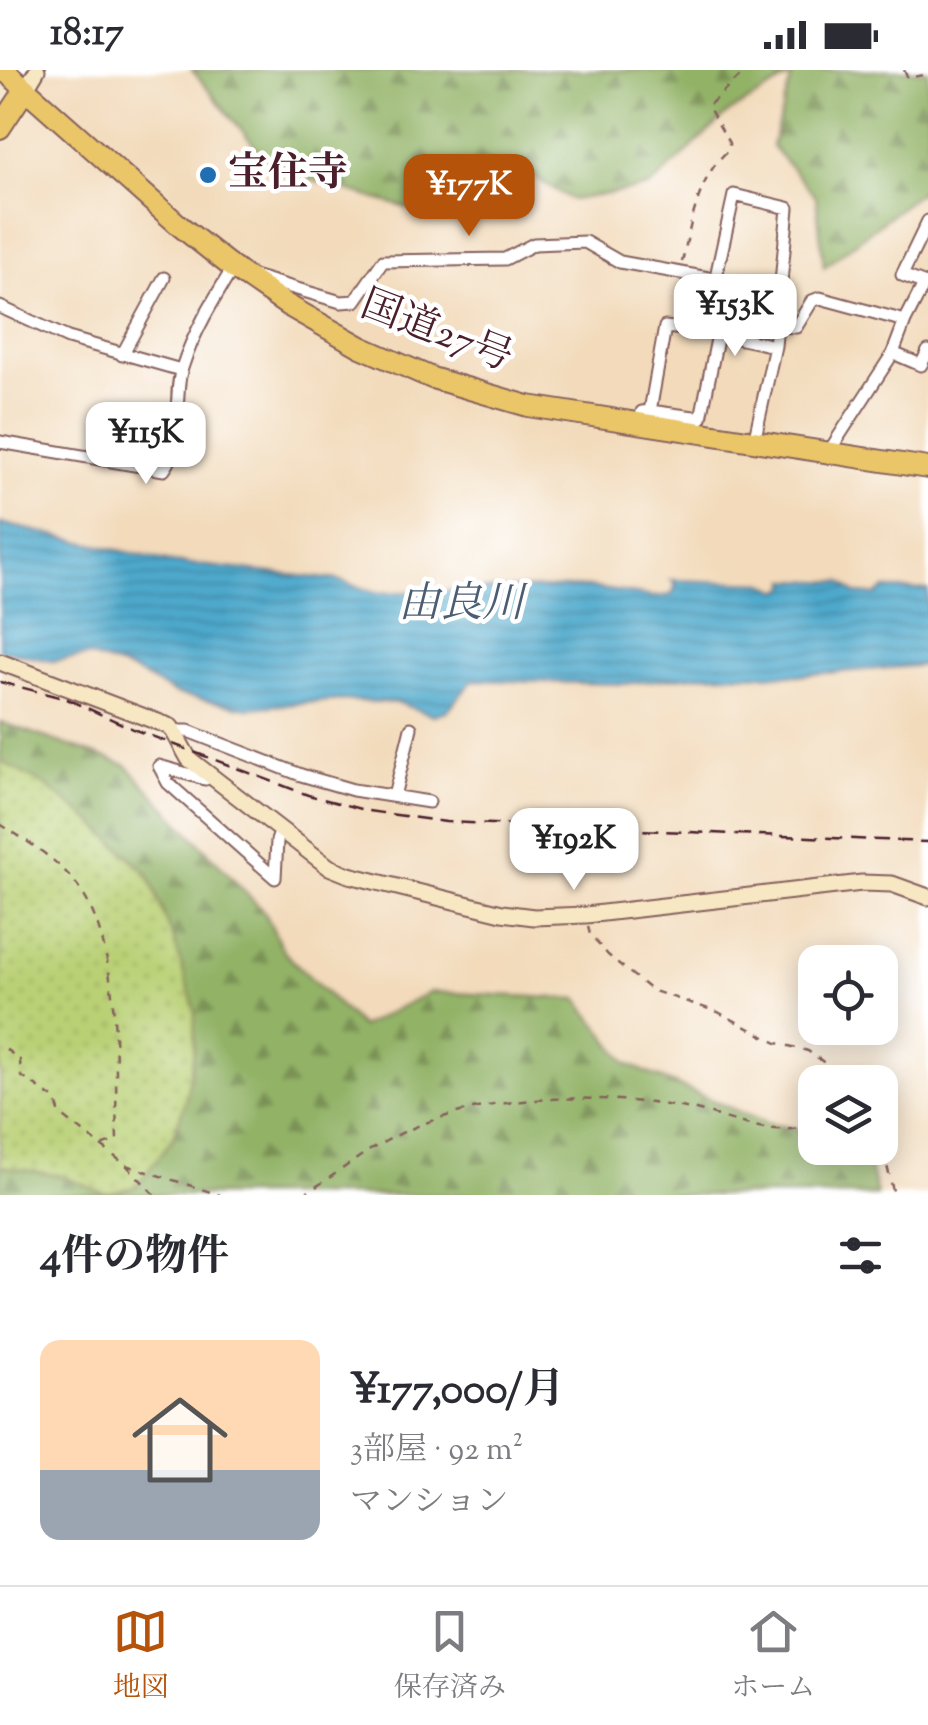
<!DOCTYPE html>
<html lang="ja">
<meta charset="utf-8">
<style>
body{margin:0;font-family:"Sorts Mill Goudy","Noto Serif JP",serif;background:#f7f7f7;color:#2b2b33;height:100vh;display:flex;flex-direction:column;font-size:38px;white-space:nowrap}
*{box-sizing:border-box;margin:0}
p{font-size:32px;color:#7c7c81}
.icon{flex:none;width:55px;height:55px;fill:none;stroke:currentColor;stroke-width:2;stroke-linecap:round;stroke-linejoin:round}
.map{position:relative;height:1125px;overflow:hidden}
.side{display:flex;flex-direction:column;background:#fff;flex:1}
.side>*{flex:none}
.buttons{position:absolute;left:798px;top:875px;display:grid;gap:20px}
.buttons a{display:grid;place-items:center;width:100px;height:100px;border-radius:20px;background:#fff;box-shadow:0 5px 25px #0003;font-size:50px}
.price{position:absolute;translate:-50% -85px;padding:0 22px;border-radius:20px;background:#fff;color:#222;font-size:32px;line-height:65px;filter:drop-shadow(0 2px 5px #0008)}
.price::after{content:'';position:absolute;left:50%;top:60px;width:30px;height:22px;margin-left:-15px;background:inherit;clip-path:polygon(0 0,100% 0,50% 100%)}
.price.current{background:#b45309;color:#fff}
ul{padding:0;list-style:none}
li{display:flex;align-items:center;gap:30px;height:250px;padding:0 40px}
li span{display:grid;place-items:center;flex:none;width:280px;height:200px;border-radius:20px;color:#555}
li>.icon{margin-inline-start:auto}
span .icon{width:120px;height:120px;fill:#fffc;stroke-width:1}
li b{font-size:42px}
h2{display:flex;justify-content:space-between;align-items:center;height:120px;padding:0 40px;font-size:42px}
.status{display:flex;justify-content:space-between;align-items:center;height:70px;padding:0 50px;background:#fff;direction:ltr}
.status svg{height:28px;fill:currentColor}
.tabs{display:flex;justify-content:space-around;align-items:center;height:140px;border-top:2px solid #e1e1e2;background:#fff;font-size:28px;color:#7c7c81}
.tabs a{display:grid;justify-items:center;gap:5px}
.tabs .current{color:#b45309}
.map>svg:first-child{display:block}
</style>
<div class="status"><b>18:17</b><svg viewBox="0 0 49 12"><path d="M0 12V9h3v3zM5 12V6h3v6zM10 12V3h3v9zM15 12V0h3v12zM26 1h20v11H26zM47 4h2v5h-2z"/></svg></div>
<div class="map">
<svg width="928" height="1125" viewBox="0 0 928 1125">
<defs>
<pattern id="forest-firs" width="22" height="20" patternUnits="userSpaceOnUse" patternTransform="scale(2.5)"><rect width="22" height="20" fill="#92b266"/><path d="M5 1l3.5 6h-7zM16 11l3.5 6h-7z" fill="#799054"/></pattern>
<pattern id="park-dots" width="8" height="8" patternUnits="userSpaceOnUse" patternTransform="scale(2.5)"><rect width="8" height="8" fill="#b9d074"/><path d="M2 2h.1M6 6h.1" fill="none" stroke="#a1b265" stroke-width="1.8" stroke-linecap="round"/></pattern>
<pattern id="water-rules" width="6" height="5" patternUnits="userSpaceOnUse" patternTransform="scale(2.5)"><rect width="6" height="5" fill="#4da9cc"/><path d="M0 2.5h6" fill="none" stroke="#4289a6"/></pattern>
</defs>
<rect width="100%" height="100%" fill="#fff"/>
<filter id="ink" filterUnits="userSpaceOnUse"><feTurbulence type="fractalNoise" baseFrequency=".01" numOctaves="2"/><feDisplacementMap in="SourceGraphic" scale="20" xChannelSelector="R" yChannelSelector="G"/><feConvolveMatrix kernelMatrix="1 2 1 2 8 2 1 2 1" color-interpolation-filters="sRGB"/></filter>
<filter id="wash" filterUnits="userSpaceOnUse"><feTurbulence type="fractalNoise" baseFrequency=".0048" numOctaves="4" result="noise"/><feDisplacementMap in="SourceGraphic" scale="40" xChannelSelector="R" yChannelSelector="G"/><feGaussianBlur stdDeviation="2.25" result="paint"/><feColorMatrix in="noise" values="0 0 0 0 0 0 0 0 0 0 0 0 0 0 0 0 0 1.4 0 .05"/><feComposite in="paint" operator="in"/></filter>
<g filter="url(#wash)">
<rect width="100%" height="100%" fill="#f2daba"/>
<path fill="url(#forest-firs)" stroke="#6e6848" stroke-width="2.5" d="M192 0H928V116L824 197 816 127 772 76 792 6 728 43 650 117 572 130 531 105 414 140 274 99Z
M0 652 126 695 265 843 284 882 361 957 430 922 578 929 627 994 765 1053 815 1062V1078H865L877 1125H0Z"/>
<path fill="url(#park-dots)" stroke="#827850" stroke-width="2.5" d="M0 691 45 715 95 754 148 804 174 870 195 941 194 981 186 1029 173 1068 136 1117 106 1124 61 1106 0 1096Z"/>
<path fill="url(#water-rules)" stroke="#4c647c" stroke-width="2.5" d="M0 453 170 492 337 510 377 523 588 517 655 527 672 525 676 514 671 510 764 513 780 521 788 516V510L842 512 856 524 876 525 884 519 928 520V595L797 605 709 604 623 614 473 610 447 641 433 645 398 633 340 630 248 638 176 624 134 601 89 586 52 591 0 580Z"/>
</g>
<g filter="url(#ink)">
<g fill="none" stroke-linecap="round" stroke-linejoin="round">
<defs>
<path id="street" d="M928 151 902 205 928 215
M253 206 341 232 355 231 383 191 505 189 534 174 585 172 620 192 714 209
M0 237 68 268 181 300
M778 256 796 257 812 231 820 228 905 251
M713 263 775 276
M893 283 921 295 928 281
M122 285 164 208
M650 341 701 348 718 264
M640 354 642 342 650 341 665 257 704 261 734 125 788 138 775 276 754 372
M0 372 164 400C185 373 172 329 182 298 193 263 214 229 233 198
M828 383 893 283 905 251 924 214
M176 661H188L301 705 353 720 429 732
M208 702 205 709 159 696 168 713 275 808 277 771 281 759
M394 726 411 658"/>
<path id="secondary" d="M25 20 37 0
M0 592 171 657 189 689 329 797 349 805 502 843 534 847 586 845 862 813 892 814 928 827"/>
<path id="highway" d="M4 0 180 156 233 198 287 235 361 277 432 308 528 336 928 398
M0 58 25 20"/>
</defs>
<use href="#street" stroke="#85605d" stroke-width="15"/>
<use href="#secondary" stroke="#85605d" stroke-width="19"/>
<use href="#highway" stroke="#85605d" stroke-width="24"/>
<path stroke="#85605d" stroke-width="2.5" stroke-dasharray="8 8" stroke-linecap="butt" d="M904 0 908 8 928 4
M682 192C691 155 698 105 729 80V73L708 36 747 0
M0 754C25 770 54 787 73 810 124 871 114 995 117 1070L101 1076 60 1044 55 1029 21 1006 20 990 0 975
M588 856 590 865 608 885 651 920 718 942 777 973 808 981 851 1012
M880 1066 894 1125
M101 1076 126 1095 155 1125
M126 1095 220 1125
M302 1125C331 1109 357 1086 386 1071 474 1023 584 1022 680 1037 731 1045 761 1069 815 1055"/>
<use href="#street" stroke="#fff" stroke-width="11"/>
<use href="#secondary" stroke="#f7e8c3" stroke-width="15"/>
<use href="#highway" stroke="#eac669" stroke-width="20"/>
<path stroke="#4a1f2b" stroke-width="2.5" stroke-dasharray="15 8" stroke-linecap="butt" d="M0 612 67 629 133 659 308 725 368 741 446 752 928 772"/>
</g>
</g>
<circle fill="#1f6fb2" stroke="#fff" stroke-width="4" cx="208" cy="105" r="10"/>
<g text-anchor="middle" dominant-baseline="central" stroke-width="9" stroke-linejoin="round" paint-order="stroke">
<g font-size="40" font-weight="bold" fill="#4a1f2b" stroke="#fff" text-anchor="start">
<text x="228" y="105">宝住寺</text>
</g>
<g font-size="40" fill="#4a1f2b" stroke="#fff">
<text transform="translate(436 263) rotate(21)">国道27号</text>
</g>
<g font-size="42" font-style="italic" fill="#4b5d73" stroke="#fff">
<text x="461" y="536">由良川</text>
</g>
</g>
</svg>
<div class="buttons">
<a><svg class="icon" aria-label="locate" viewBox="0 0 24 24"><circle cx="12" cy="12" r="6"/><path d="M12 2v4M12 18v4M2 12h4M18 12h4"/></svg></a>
<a><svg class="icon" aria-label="layers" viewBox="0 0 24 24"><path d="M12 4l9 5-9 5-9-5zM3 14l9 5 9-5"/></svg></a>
</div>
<b class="price current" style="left:469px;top:169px">¥177K</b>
<b class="price" style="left:735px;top:289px">¥153K</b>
<b class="price" style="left:146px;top:417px">¥115K</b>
<b class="price" style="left:574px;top:823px">¥192K</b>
</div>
<section class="side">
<h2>4件の物件<svg class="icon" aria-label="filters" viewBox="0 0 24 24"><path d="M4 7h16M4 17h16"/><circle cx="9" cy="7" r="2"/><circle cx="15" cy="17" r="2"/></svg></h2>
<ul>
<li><span style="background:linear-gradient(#ffd9b3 65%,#9aa5b1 0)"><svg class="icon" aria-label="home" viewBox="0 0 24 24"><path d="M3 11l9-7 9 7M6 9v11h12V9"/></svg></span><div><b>¥177,000/月</b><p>3部屋 · 92 m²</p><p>マンション</p></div></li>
</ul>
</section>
<nav class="tabs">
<a class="current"><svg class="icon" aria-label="map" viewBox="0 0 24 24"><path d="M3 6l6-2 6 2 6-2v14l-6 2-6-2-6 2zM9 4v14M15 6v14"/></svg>地図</a>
<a><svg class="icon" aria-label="saved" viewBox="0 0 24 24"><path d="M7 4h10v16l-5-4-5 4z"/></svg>保存済み</a>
<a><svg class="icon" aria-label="home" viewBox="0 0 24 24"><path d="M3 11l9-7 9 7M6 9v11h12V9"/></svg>ホーム</a>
</nav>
